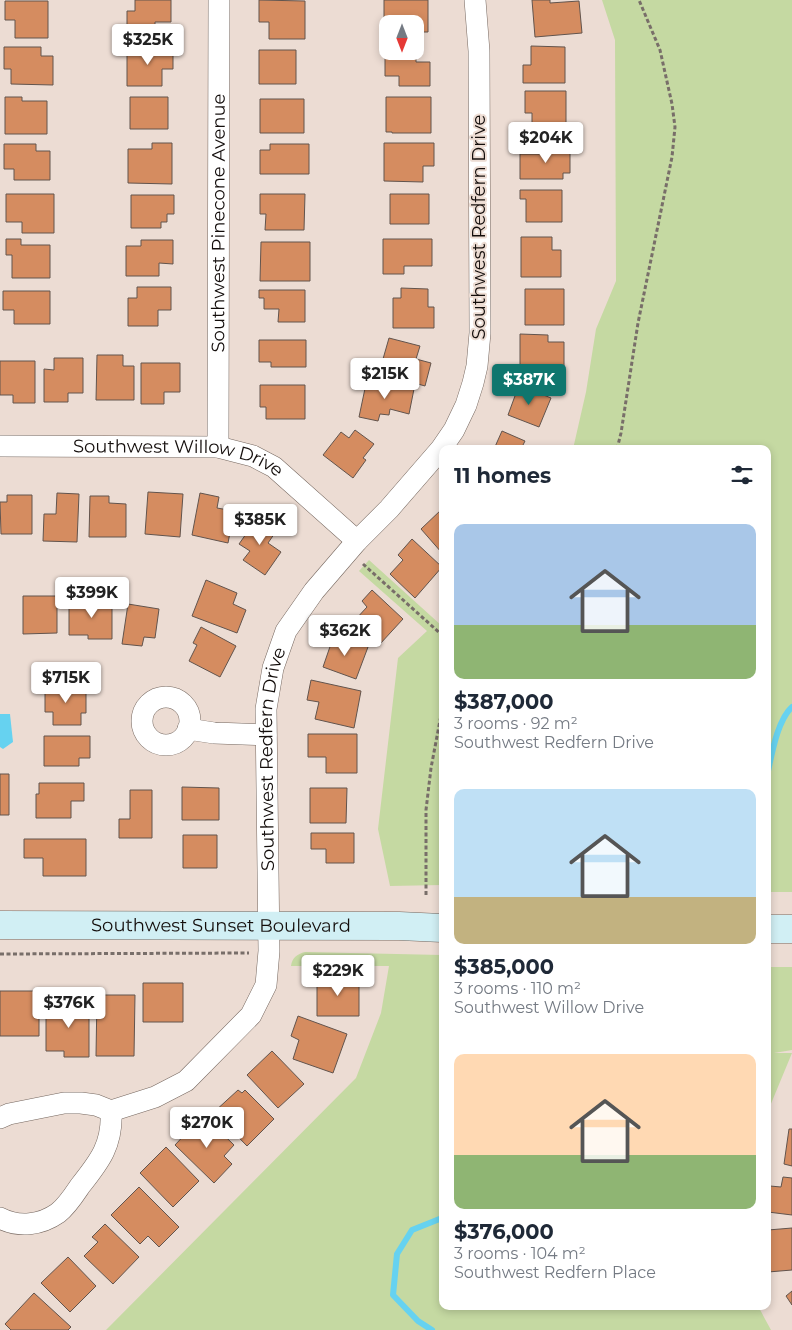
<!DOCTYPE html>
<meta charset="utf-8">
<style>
body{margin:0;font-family:Montserrat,sans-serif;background:#f6f6f7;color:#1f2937;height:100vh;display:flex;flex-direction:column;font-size:19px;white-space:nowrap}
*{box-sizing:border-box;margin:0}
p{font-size:16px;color:#747a83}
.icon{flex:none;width:28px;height:28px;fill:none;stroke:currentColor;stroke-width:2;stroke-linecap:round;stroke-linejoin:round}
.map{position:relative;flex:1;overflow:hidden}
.drawer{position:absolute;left:439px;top:445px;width:332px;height:865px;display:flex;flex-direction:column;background:#fff;border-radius:10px;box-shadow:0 2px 8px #0003}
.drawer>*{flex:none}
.needle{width:32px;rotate:180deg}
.buttons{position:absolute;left:379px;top:15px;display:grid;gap:10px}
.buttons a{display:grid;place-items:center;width:45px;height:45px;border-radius:10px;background:#fff;box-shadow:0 2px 8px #0003;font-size:25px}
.price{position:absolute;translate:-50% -42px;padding:0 11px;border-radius:5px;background:#fff;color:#222;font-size:16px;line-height:32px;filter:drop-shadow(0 1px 2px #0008)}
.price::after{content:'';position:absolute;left:50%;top:30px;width:15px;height:11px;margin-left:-8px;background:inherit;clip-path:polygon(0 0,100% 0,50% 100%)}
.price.selected{background:#0f766e;color:#fff}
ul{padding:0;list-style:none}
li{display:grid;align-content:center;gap:10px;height:265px;padding:0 15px}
li span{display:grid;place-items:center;height:155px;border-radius:10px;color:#555}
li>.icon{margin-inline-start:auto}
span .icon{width:90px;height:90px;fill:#fffc;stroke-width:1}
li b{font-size:21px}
h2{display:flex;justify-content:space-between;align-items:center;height:60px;padding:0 15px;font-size:21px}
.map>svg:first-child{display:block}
</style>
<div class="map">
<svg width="792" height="1330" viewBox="0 0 792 1330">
<rect width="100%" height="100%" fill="#ecdcd3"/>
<path fill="#c5d9a2" d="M602 0H792V892H768V449H573L586 392 596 329 616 281 615 40Z
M369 560 442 626V885L390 886 378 829 398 658 427 631 359 571Z
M305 952 442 955V1306H758L771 1330H106L356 1078 381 1013 389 966H291C292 958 297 954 305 952Z
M768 967H792V1050L774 1053H792L768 1111Z"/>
<path fill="#66d2f0" d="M0 714H10L13 742 3 749 0 747Z"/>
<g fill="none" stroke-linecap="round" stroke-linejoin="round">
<path stroke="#66d2f0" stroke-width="6" d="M768 771C772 753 778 719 792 707
M432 1330 418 1321 393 1295 397 1254 412 1230 442 1218"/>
</g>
<path fill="#d58c60" stroke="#62544d" d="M135 0H171V22H155V37H127V11H135Z
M259 0 305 1V39H269V22H259Z
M384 0H428V32H416L415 36V24H388V29H384Z
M532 0H550V3L579 1 582 33 535 37Z
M5 1H48V38H15V20H5Z
M531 46 565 47V83H523V65H531Z
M4 47H41V56H53V85L11 84V69H4Z
M385 48H388V51H415V48H416V62H430V86H399V76H385Z
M127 49H173V69H162V86H127Z
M259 50H296V84H259Z
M525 91H566V132L532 131V113H525Z
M5 97H22V101H47V134H5Z
M130 97H168V129H130Z
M386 97H431V133H392V132H386Z
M260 99H304V133H260Z
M152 143H172V184L128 183V149H152Z
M384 143H434V166H423V182L384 181Z
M4 144H36V151H50V180H14V169H4Z
M270 144H309V174H260V150H270Z
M542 146H570V173H563V179H520V154H542Z
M520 190H562V222H526V199H520Z
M6 194H54V233H22V222H6Z
M260 194H305L304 230H265L266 214H260Z
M390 194H429V224H390Z
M131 195H174V214H167V222H161V228H131Z
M521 237H552V250H561V277H521Z
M6 239H21V245H50V278H12V255H6Z
M383 239H432V266H404V274H383Z
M141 240H173V264L159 263V276H126V246H141Z
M261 242H310V281H260Z
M137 287H171V310H158V326H128V298H137Z
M401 288 428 289V307H434V328H393V298H401Z
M525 289H564V325H525Z
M259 290H305V322H278L279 309H264V298H259Z
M3 291H50V324H14V310H3Z
M520 334 548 335V342H564V370H520Z
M389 338 420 346 416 359 431 363 425 386 379 373Z
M259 340H306V367H271V362H259Z
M97 355H123V366H134V400H96Z
M54 358H83V393H68V402H44V369L54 370Z
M0 361H35V403H13V395H0Z
M141 363H180V392H164V404H141Z
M367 379 414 389 409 414 390 409 389 415 380 414 378 421 359 417Z
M260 385H305V419H266V407H260Z
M519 385 551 398 539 427 508 415Z
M355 430 374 444 363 458 366 460 353 478 323 455 341 432 349 438Z
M502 431 525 441 521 449H494Z
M148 492 183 494 180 537 145 534Z
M57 493 79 494 77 542 43 541 44 514H56Z
M200 493 219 497 217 508 234 511 228 543 192 535Z
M7 495H32V534H1L0 502H7Z
M90 496H109V503L126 504V537H89Z
M442 509V553L421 529Z
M258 517 277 530 268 543 281 552 265 575 243 560 250 551 239 544Z
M412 539 442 567 415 598 390 574 403 560 398 555Z
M206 580 237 593 233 604 246 610 237 633 192 616Z
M372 590 403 619 380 644 355 620 367 607 362 601Z
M23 596H57V633L23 634Z
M81 598H112V639H88V635H69V606H81Z
M128 604 159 609 155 638 144 637 142 646 122 644Z
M201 627 236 646 220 677 189 661 197 645 193 643Z
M334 635 368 647 356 679 323 667Z
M311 680 361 691 354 728 315 719 319 702 307 700Z
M45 686H86V713H81V725H53V712H45Z
M308 734H357V773H326V757H308Z
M44 736H90V758H79V766H44Z
M0 774H9V815H0Z
M39 783H84V801H71V818H36V794H39Z
M182 787 219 788V820H182Z
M310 788H347L346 823H310Z
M130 790H152V838H119V819H130Z
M311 833H354V863H326V849H311Z
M183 835H217V868H183Z
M24 839H86V876H43V858H24Z
M317 978H359V1016H317Z
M143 983H183V1022H143Z
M0 991H39V1036H0Z
M97 995H135L134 1056H96Z
M64 999H89V1057H64V1051H46V1013H58V1001H64Z
M298 1016 347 1034 333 1073 293 1059 299 1040 291 1036Z
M272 1051 304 1084 278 1108 247 1075Z
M238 1090 242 1093 245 1090 274 1119 247 1146 214 1112Z
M203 1115 234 1145 224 1156 232 1164 214 1183 175 1145Z
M789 1129H792V1166L784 1164Z
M166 1147 199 1181 173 1207 140 1173Z
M783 1177 792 1178V1215L768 1212 770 1186 781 1187Z
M139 1187 179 1227 159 1247 148 1236 140 1244 111 1215Z
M105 1224 139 1257 113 1284 84 1256 98 1242 92 1237Z
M792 1228V1270L768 1272V1230Z
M68 1257 96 1286 70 1312 41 1283Z
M792 1291V1305L786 1296Z
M34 1293 71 1327 68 1330H11L5 1324Z"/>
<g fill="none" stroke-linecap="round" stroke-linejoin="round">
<defs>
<g id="minor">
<path id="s1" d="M0 446 218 447 253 456 274 467 357 541"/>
<path id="s2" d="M218 447 219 0"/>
<circle cx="166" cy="721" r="24"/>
<path d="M188 729 214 733 266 735"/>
<path id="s3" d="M0 1118 9 1114 64 1103H81L96 1105 111 1111 155 1097 186 1081 251 1015 266 985 269 951 266 709 273 668 286 631 314 591 357 541 389 509 441 449 454 430 466 405 473 383 477 366 480 333 479 51 475 0"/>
<path d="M0 1218C19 1228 41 1225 58 1213 67 1206 74 1195 80 1186 100 1161 113 1144 111 1111"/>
</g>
<g id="secondary">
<path id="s4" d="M0 925 399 926 442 928"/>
<path d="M768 929H792"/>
</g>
</defs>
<use href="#minor" stroke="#75675f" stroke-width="22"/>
<use href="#secondary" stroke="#75675f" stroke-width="29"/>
<path stroke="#786e69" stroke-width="3" stroke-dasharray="4 2.5" stroke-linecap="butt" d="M617 449 621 433 638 323 672 157 675 127 672 104 660 50 639 0
M363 564 442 635
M426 895V810L431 768 442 710
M0 954 249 953"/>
<use href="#minor" stroke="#fff" stroke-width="21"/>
<use href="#secondary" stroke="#d1eff4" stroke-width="28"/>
</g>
<g text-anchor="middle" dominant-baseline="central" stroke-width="4" stroke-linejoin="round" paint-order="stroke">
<g font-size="18" fill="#130d0b" stroke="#ecdcd3">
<text stroke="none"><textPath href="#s2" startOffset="224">Southwest Pinecone Avenue</textPath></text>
<text transform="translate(479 227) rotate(-90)">Southwest Redfern Drive</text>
<text stroke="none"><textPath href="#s1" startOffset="180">Southwest Willow Drive</textPath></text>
<text stroke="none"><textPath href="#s3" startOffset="548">Southwest Redfern Drive</textPath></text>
<text stroke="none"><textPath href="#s4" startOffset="221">Southwest Sunset Boulevard</textPath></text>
</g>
</g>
</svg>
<div class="buttons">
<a><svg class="needle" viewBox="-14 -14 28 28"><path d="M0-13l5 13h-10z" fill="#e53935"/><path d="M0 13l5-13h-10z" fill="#747a83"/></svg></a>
</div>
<b class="price" style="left:148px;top:66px">$325K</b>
<b class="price" style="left:546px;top:164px">$204K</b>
<b class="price" style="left:385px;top:400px">$215K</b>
<b class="price selected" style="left:529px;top:406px">$387K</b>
<b class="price" style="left:260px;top:546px">$385K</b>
<b class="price" style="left:92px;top:619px">$399K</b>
<b class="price" style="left:345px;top:657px">$362K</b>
<b class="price" style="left:66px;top:704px">$715K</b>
<b class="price" style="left:338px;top:997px">$229K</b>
<b class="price" style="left:69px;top:1029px">$376K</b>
<b class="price" style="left:207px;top:1149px">$270K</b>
<section class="drawer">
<h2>11 homes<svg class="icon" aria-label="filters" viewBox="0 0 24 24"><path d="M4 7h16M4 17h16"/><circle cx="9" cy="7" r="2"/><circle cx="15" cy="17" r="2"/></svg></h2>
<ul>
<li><span style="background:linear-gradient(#a9c7e8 65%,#8fb573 0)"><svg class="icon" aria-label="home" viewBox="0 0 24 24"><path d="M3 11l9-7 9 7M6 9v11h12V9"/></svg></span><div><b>$387,000</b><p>3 rooms · 92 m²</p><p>Southwest Redfern Drive</p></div></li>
<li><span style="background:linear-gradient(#bfe0f5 70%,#c2b280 0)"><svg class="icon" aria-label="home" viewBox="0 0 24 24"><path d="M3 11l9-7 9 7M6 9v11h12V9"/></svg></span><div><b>$385,000</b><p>3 rooms · 110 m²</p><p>Southwest Willow Drive</p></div></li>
<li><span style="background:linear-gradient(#ffd9b3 65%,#8fb573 0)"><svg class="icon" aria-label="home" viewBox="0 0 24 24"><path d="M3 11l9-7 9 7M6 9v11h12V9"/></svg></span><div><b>$376,000</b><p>3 rooms · 104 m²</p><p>Southwest Redfern Place</p></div></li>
</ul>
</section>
</div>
